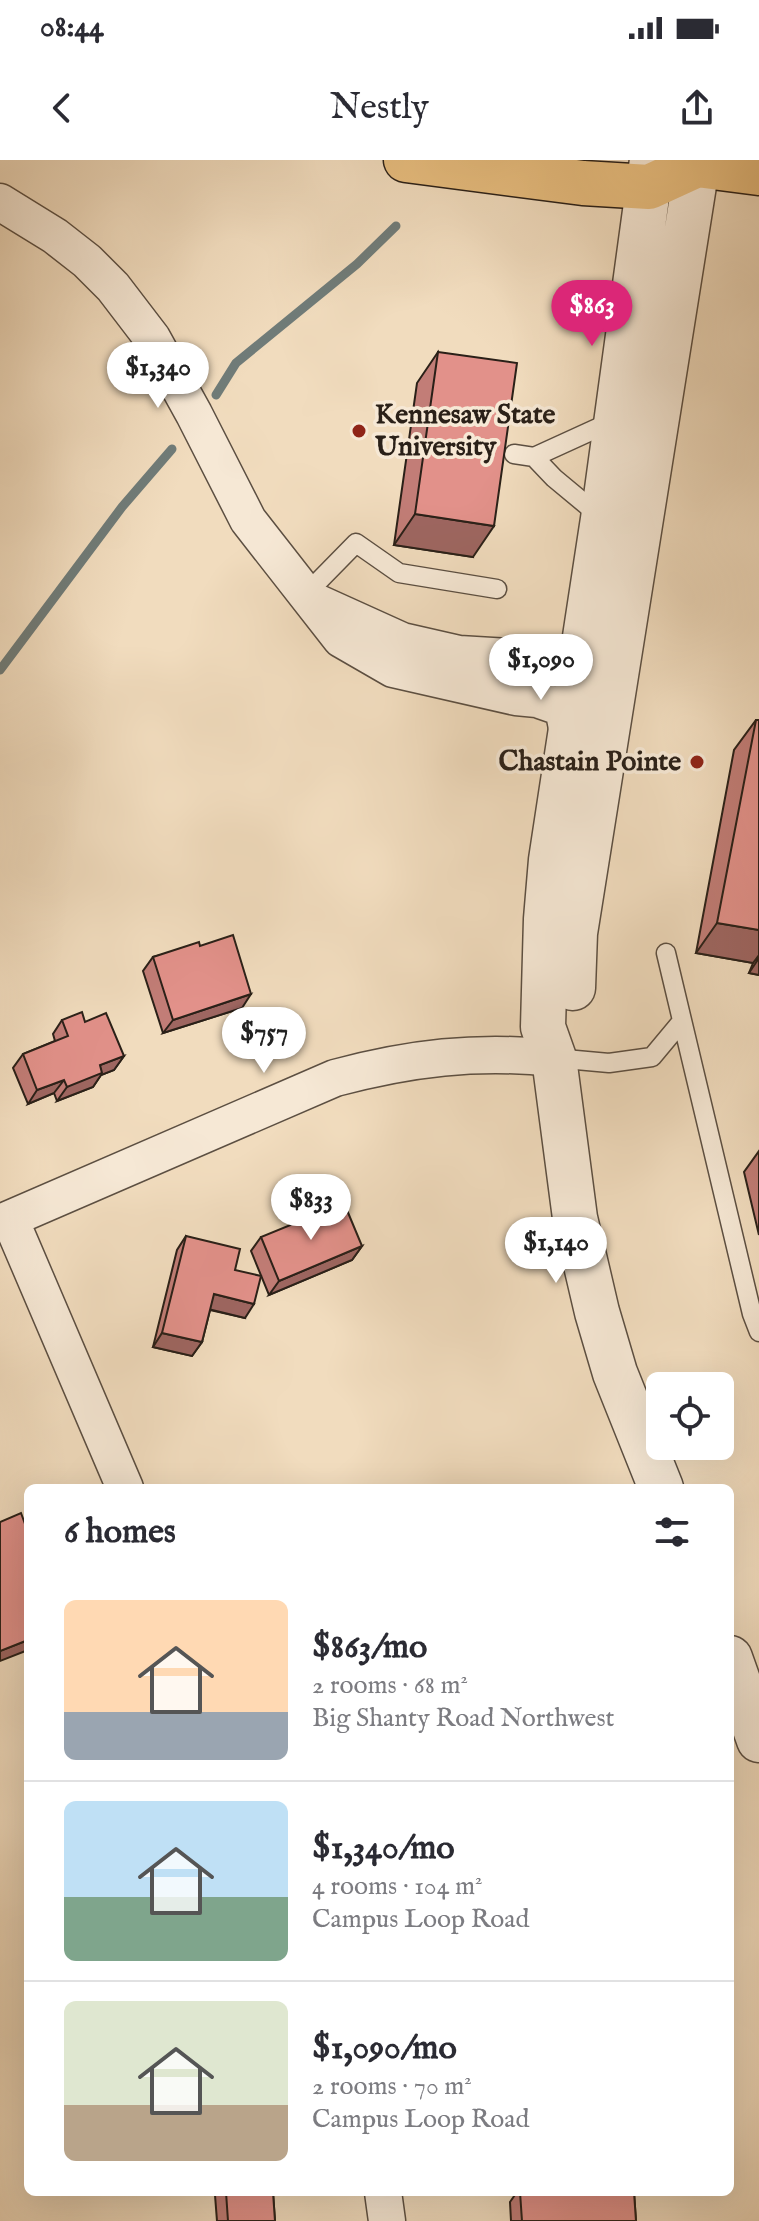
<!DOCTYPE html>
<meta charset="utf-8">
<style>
body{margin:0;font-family:"IM FELL English",serif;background:#f7f7f7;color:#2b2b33;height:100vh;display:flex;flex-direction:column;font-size:30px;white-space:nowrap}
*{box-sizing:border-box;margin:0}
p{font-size:26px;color:#7c7c81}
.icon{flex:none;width:44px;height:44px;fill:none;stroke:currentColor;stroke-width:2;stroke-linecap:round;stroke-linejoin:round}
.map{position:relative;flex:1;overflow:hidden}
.details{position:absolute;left:24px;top:1324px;width:710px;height:712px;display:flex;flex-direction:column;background:#fff;border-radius:12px;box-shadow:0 8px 32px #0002}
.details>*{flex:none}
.fabs{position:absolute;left:646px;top:1212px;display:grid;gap:16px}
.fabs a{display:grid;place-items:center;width:88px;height:88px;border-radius:12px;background:#fff;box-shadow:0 8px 32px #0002;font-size:40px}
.price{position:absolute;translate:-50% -68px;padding:0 18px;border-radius:28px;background:#fff;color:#222;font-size:26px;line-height:52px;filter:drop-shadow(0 2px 4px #0008)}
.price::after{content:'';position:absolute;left:50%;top:48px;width:24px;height:18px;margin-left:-12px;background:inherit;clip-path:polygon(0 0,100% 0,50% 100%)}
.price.current{background:#db2777;color:#fff}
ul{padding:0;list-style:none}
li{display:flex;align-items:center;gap:24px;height:200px;padding:0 40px}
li+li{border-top:2px solid #e1e1e2}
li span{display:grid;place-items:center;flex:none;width:224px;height:160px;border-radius:12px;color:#555}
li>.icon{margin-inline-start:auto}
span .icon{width:96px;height:96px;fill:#fffc;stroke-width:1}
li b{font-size:34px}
h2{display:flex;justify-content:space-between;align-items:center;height:96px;padding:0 40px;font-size:34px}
.status{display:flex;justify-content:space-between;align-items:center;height:56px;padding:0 40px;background:#fff;direction:ltr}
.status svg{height:22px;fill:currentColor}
header{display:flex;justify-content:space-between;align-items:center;height:104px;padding:0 40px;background:#fff;font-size:36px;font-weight:600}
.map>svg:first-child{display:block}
</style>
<div class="status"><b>08:44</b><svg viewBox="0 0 49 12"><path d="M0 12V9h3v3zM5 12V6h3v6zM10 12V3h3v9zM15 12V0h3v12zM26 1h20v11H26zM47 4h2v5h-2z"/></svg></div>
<header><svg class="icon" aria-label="back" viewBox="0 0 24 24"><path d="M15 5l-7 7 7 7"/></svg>Nestly<svg class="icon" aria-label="share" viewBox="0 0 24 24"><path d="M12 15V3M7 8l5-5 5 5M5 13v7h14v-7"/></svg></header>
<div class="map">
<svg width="759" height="2061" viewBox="0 0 759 2061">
<rect width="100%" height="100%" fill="#f1dcbe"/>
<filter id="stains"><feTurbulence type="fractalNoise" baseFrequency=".0025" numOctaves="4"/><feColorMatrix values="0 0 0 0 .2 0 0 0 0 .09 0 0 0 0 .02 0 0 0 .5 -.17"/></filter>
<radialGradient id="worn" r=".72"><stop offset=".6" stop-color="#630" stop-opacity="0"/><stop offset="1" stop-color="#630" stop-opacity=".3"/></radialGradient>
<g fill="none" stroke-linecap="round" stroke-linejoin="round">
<path stroke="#707c79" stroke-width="9" d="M216 235 236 203 357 104 396 66
M0 510 122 347 172 289"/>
<defs>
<path id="service" d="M514 294 534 297 615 260
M534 297 554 318 601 357
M305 435 356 383 399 413 497 429
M666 793 752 1154 759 1172
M554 898 609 903 652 897 682 861"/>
<path id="minor" d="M0 42 55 76 87 101 113 127 152 178 194 254 248 360 341 479 393 509 516 537 537 539 563 548 570 583
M318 443 402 481 459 494 542 499 580 510
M10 1059 125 1328
M0 1063 335 918C410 898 476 890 554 898
M383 2032 387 2061"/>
<path id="tertiary" d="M652 0 603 359 551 700 546 759 543 867 554 898 575 1058 597 1152 615 1213 661 1328
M573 828 575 773 698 0
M730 1498 759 1580"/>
<path id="primary" d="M406 0 583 23 649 27 697 5 759 13"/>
</defs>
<use href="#service" stroke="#5c4f42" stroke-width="21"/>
<use href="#minor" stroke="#5c4f42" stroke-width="39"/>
<use href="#tertiary" stroke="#5c4f42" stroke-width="47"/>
<use href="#primary" stroke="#2a2018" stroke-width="47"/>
<use href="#service" stroke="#f6e8d5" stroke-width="18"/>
<use href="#minor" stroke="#f6e8d5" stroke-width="36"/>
<use href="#tertiary" stroke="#f6e8d5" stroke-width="44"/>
<use href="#primary" stroke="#e8be7f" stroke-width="44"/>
</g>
<path fill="#c27d77" stroke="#2a2018" stroke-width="2" d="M438 192 473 397 394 385 417 223Z
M756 560H759V815L749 813 753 803 696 793 734 590Z
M200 786 242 848 163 873 143 811 153 797Z
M62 860 85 862 124 896 114 910 101 915 93 927 57 941 54 933 28 944 13 908 23 894 55 881 53 874Z
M759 991V1075L744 1012Z
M186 1076 235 1110 245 1158 210 1150 202 1182 192 1196 153 1187 177 1090Z
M261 1077 362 1086 352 1100 269 1135 251 1091Z
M217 2032H273L275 2061H217L215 2035Z
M517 2032H634L636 2061H511L510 2042Z"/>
<path fill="#9e6661" stroke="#2a2018" stroke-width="2" d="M415 354 494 366 473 397 394 385Z
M717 763 759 770V795L753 803 696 793Z
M759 798V815L749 813Z
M251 834 242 848 163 873 173 860Z
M124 896 114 910 101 915 93 927 57 941 67 927 100 905Z
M64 920 54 933 28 944 37 930Z
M362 1086 352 1100 269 1135 279 1121Z
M214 1134 254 1144 245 1158 204 1148Z
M162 1173 202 1182 192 1196 153 1187Z
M28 1480V1490L0 1501V1491Z"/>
<path fill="#e2918a" stroke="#2a2018" stroke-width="2" d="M438 192 517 203 494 366 415 354Z
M756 560H759V770L717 763Z
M233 775 251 834 173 860 153 797 199 782 200 786Z
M82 852 85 862 106 853 124 896 100 905 102 913 67 927 64 920 37 930 23 894 68 876 62 860Z
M344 1043 362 1086 279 1121 261 1077Z
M186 1076 240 1089 235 1110 261 1116 254 1144 214 1134 202 1182 162 1173Z
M21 1353 28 1372V1480L0 1491V1362Z
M226 2032H273L275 2061H228Z
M520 2032H634L636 2061H522Z"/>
<g fill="#8f2418" stroke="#f6e8d5" stroke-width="3">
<circle cx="359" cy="271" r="8"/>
<circle cx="697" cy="602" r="8"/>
</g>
<g text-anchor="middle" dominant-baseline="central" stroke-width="7" stroke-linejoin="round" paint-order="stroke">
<g font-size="28" font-weight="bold" fill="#2a2018" stroke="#f6e8d5" text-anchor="start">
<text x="375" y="255">Kennesaw State<tspan x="375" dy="32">University</tspan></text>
<text x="681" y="602" text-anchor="end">Chastain Pointe</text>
</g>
</g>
<rect width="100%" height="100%" filter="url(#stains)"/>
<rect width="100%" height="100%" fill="url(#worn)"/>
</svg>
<div class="fabs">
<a><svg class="icon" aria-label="locate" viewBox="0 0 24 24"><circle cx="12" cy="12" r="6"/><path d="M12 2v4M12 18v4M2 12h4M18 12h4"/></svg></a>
</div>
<b class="price current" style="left:592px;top:188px">$863</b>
<b class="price" style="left:158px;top:250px">$1,340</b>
<b class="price" style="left:541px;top:542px">$1,090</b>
<b class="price" style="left:264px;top:915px">$757</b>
<b class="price" style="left:311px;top:1082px">$833</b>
<b class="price" style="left:556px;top:1125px">$1,140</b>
<section class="details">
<h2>6 homes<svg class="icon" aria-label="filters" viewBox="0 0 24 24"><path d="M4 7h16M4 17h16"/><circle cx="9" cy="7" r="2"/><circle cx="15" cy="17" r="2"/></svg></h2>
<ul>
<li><span style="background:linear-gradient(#ffd9b3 70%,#9aa5b1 0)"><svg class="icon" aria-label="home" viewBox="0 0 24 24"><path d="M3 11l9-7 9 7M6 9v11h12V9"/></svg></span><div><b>$863/mo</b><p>2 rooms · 68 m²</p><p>Big Shanty Road Northwest</p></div></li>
<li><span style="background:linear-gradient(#bfe0f5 60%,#7fa58c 0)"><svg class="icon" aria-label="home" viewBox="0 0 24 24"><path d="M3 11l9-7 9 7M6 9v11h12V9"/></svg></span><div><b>$1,340/mo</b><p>4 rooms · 104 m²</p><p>Campus Loop Road</p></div></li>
<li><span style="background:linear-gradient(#dfe7d0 65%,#b9a48a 0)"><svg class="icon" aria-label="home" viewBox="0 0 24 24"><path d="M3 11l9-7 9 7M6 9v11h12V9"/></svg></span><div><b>$1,090/mo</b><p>2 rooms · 70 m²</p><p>Campus Loop Road</p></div></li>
</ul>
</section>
</div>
